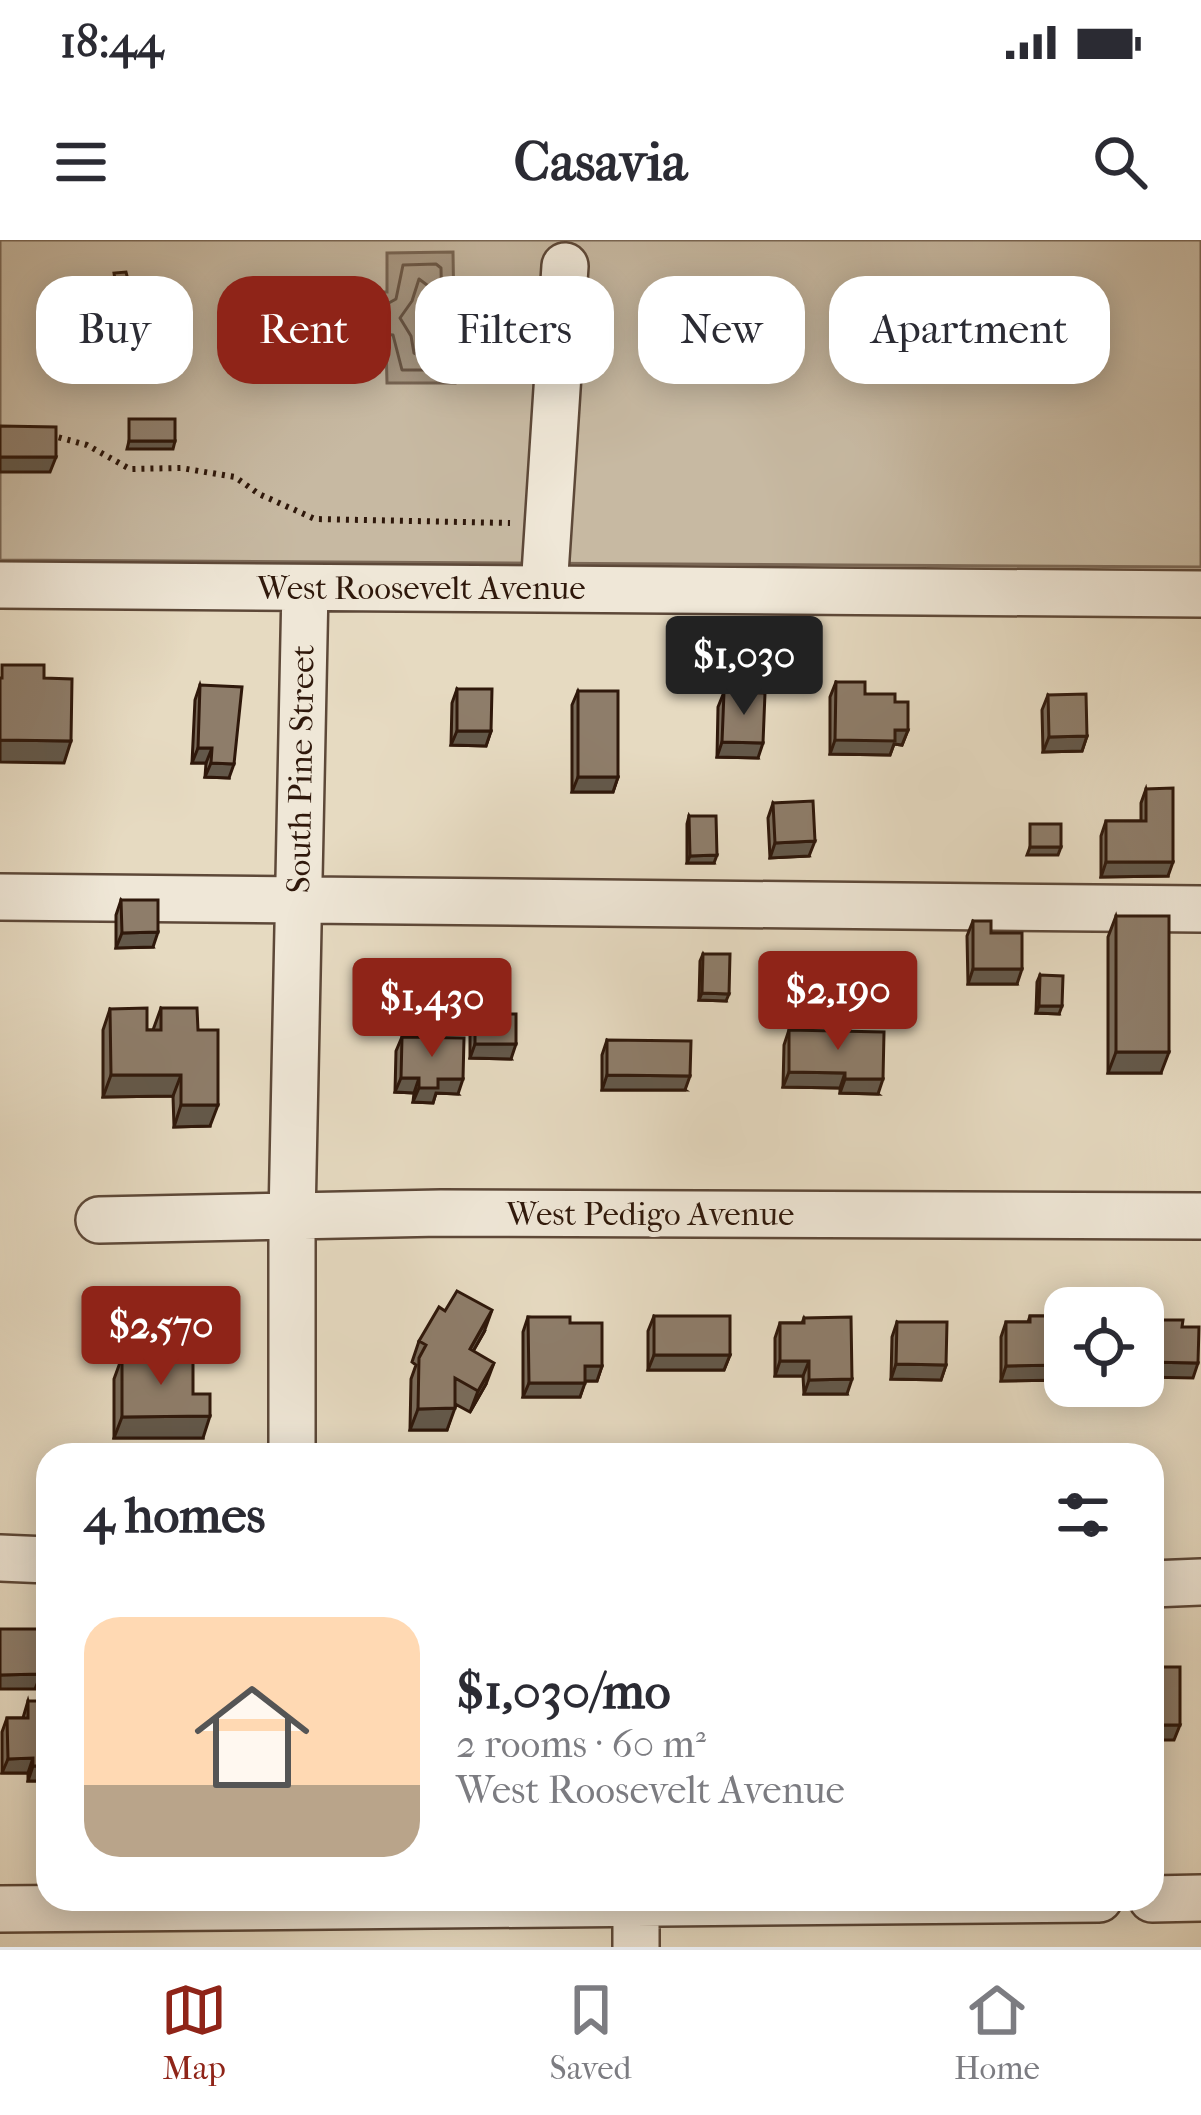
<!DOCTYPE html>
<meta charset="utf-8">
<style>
body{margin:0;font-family:"IM FELL French Canon",serif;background:#f7f7f7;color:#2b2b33;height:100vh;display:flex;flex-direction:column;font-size:45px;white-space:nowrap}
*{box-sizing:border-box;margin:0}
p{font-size:39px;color:#7c7c81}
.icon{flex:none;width:66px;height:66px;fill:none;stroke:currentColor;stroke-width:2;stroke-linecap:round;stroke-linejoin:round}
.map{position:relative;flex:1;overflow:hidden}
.panel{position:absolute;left:36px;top:1203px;width:1128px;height:468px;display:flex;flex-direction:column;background:#fff;border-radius:36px;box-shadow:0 6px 30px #0003}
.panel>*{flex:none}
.banner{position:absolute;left:36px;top:36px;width:1131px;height:108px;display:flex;gap:24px}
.controls{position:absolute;left:1044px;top:1047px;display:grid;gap:24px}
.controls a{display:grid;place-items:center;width:120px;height:120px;border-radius:24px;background:#fff;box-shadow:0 6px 30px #0003;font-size:60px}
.price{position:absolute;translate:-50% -102px;padding:0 27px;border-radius:12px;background:#8f2418;color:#fff;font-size:39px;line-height:78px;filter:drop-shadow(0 3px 6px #0008)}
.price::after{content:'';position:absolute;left:50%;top:72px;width:36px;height:27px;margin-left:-18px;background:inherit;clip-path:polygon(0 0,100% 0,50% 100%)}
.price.selected{background:#222;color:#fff}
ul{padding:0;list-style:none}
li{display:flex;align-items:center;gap:36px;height:300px;padding:0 48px}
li+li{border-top:3px solid #e1e1e2}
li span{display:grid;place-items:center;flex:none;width:336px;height:240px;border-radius:36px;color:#555}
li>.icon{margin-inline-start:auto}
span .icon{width:144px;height:144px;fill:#fffc;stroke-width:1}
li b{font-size:51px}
h2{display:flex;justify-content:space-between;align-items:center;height:144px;padding:0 48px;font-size:51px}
.pill{padding:0 42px;border-radius:36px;background:#fff;box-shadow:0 6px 30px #0003;font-size:42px;line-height:108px}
.pill.selected{background:#8f2418;color:#fff}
.status{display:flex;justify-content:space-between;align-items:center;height:84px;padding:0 60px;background:#fff;direction:ltr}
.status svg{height:33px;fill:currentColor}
header{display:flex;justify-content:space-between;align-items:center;height:156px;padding:0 48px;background:#fff;font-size:54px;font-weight:800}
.tab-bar{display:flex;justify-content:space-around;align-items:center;height:168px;border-top:3px solid #e1e1e2;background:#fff;font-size:33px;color:#7c7c81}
.tab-bar a{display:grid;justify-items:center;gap:6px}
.tab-bar .selected{color:#8f2418}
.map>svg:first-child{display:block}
</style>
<div class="status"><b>18:44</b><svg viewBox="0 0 49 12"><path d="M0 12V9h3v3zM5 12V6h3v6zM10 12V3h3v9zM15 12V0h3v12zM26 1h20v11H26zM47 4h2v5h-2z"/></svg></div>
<header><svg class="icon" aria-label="menu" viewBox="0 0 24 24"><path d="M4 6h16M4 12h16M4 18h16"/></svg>Casavia<svg class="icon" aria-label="search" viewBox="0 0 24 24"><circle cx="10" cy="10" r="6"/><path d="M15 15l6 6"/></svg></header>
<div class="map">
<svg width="1201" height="1707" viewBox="0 0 1201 1707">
<rect width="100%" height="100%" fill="#e6dac1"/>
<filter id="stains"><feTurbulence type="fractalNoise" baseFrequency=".00167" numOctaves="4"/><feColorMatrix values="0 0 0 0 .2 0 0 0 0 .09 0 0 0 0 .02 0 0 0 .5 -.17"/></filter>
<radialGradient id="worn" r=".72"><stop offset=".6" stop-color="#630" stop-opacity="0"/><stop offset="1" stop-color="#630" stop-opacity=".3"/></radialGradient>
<path fill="#c7b9a2" stroke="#7b6856" stroke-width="3" d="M0 0H1201V327L0 320Z"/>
<path fill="#a89883" stroke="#786553" stroke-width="3" d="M453 12 455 143H387L386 103H338L337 52H387V13Z"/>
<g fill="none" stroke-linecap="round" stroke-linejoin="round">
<path stroke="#6c5847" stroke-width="3" d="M403 25 436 24 441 28 443 125 438 130H402L393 95 354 91 350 87 352 65 387 64 396 59Z
M419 39 427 45V110L421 116 414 113 411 96 400 78 412 61Z"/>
<defs>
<path id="minor" d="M0 345 1201 354
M544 349 565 26
M0 657 1201 669
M99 980 441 973 1201 976
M292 1215V978L305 348
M0 1318 48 1320
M1152 1344 1201 1342
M1152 1659 1201 1658
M636 1663V1707
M0 1669 1099 1659"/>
</defs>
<use href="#minor" stroke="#5d4838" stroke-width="50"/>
<path stroke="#2f180b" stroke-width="6" stroke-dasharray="3 6" stroke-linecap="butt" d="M50 195 87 205 130 229 181 228 235 237 259 254 315 279 510 283"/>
<use href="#minor" stroke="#efe7d7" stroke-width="45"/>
</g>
<path fill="#7a6c5b" stroke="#2f180b" stroke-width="3" d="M836 442 865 454 895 462 908 490 902 505 894 504 890 515 830 514V457Z
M200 445 229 538 205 537 206 523H192L195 460Z
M457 449 491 491 486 506 451 505 452 463Z
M578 451 618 537 613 552H572V465Z
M724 452 758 518 717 517 718 467Z
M1048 455 1087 496 1082 511 1043 512 1042 470Z
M1146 549 1168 636 1101 637V596L1106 581H1141V563Z
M773 563 809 616 770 618 768 578Z
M689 576 714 623H687V584Z
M121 660 153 707 116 708V675Z
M1116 676 1161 833H1108V697Z
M973 681 991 693 1017 744H968L967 696Z
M703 714 726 761 699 760 700 721Z
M1040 735 1059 774 1036 773 1037 742Z
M161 768 198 790 210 886 174 887 173 856 103 857V790L110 769 147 790H153Z
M475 774 511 819 470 818V788Z
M789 790 878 854 840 853V848L783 847 784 805Z
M402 797 458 854 436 853 433 863 413 862 414 853 395 852 396 811Z
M607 800 685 850H602V815Z
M654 1076 730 1115 724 1130H648V1091Z
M1030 1076H1065V1140L1001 1141V1097L1006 1082H1028Z
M528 1077 570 1083 602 1126 597 1141H585L580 1157H523V1092Z
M804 1078 847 1154H804L803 1136H775V1098L780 1083H802Z
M897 1082 946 1125 941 1140 891 1139 892 1097Z
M484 1092 473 1111 486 1144 470 1172 455 1164 447 1190H410L411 1139 416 1125 412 1122 419 1101Z
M122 1117 193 1154 203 1198H114V1139Z
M28 1461 48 1541H28V1533H2V1492L7 1478H23Z"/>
<path fill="#63584a" stroke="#2f180b" stroke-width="3" d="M129 44 126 52 113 53 116 46Z
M129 201H175L173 209H127Z
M0 217H56L50 232H0Z
M895 490H908L902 505 894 504 890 515 830 514 835 500Z
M457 491H491L486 506 451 505Z
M1087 496 1082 511 1043 512 1049 497Z
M0 500 71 501 64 523 0 522Z
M722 502 763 503 758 518 717 517Z
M198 508H212L206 523H192Z
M211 523 234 524 229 538 205 537Z
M578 537H618L613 552H572Z
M815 601 809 616 770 618 775 603Z
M1030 607H1061L1058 615H1027Z
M717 615 714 623H687L690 616Z
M1106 622H1173L1168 636 1101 637Z
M158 692 153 707 116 708 122 693Z
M973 729H1022L1017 744H968Z
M702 753 729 754 726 761 699 760Z
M1039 766H1062L1059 774 1036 773Z
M475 804H516L511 819 470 818Z
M1116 812H1169L1161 833H1108Z
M789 832 845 833 840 848 783 847Z
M111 835H181L173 856 103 857Z
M607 835 690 836 685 850H602Z
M401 838H419L414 853 395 852Z
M438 839H463L458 854 436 853 433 863 413 862 419 848Z
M845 839H883L878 854 840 853Z
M181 865H218L210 886 174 887Z
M492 1070 484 1092 462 1131 470 1109Z
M654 1115H730L724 1130H648Z
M780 1121H809L803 1136H775Z
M1143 1122 1198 1123 1193 1138 1143 1137Z
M494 1123 486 1144 470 1172 478 1151Z
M896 1124 946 1125 941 1140 891 1139Z
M1065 1125V1140L1001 1141 1006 1126Z
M585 1126H602L597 1141H580Z
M852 1139 847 1154H804L809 1140Z
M529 1143H585L580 1157H523Z
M455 1168 447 1190H410L418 1169Z
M210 1176 203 1198H114L122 1177Z
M41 1434 35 1449H0V1435Z
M1152 1485H1180L1174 1500H1152Z
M33 1518 28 1533H2L8 1519Z
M33 1526H48V1541H28Z"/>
<path fill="#8e7d6a" stroke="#2f180b" stroke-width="3" d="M126 32 129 44 116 46 114 33Z
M129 179H175V201H129Z
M0 186 56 187V217H0Z
M2 425H44V438L72 439 71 501 0 500V438H2Z
M836 442H865V454H895V462H908V490H895V501L835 500Z
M200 445 242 447 234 524 211 523 212 508H198Z
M457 449H492L491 491H457Z
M578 451H618V537H578Z
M724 452 765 453 763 503 722 502Z
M1086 454 1087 496 1049 497 1048 455Z
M1173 548V622H1106V581H1146V549Z
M813 561 815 601 775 603 773 563Z
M689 576H716L717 615 690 616Z
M1030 584H1061V607H1030Z
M121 660H158V692L122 693Z
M1116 676H1169V812H1116Z
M973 681H991V693H1022V729H973Z
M703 714H730L729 754 702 753Z
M1040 735 1063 736 1062 766H1039Z
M147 768V790H161V768H197L198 790H218V865H181V835H111L110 769Z
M475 774H516V804H475Z
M789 790 884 792 883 839H845V833L789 832Z
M402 797 464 798 463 839H438V848H419V838H401Z
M607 800 691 801 690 836 607 835Z
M457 1051 492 1070 470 1109 494 1123 478 1151 455 1138V1168L418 1169 419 1118 426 1105 419 1101 439 1067 445 1071Z
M654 1076H730V1115H654Z
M1030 1076H1065V1125L1006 1126V1082H1030Z
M528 1077H570V1083H602V1126H585V1143H529Z
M851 1077 852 1139 809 1140V1121H780V1083H804V1078Z
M1144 1080H1183L1182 1087H1199L1198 1123 1143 1122Z
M897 1082H947L946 1125 896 1124Z
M122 1117H193V1154H210V1176L122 1177Z
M122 1208H194V1215H122Z
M0 1389H40L41 1434 0 1435Z
M1152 1427H1180V1485H1152Z
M28 1461H48V1526H33V1518L8 1519 7 1478H28Z"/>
<g text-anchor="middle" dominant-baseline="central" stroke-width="10" stroke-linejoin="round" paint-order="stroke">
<g font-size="33" fill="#2f180b" stroke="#efe7d7">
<text x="421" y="348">West Roosevelt Avenue</text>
<text transform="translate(301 529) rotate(-89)">South Pine Street</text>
<text x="650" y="974">West Pedigo Avenue</text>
</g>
</g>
<rect width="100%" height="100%" filter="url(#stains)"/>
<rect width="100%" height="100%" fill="url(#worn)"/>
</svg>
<div class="controls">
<a><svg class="icon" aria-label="locate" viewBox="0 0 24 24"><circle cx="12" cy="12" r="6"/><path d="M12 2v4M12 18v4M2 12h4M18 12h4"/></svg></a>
</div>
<b class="price selected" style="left:744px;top:478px">$1,030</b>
<b class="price" style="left:838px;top:813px">$2,190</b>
<b class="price" style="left:432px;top:820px">$1,430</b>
<b class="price" style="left:161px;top:1148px">$2,570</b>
<div class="banner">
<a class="pill">Buy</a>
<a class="pill selected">Rent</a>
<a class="pill">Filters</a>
<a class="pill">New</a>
<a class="pill">Apartment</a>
</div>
<section class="panel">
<h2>4 homes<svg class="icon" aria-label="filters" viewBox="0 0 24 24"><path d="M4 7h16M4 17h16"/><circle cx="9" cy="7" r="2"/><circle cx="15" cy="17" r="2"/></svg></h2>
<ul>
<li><span style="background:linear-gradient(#ffd9b3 70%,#b9a48a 0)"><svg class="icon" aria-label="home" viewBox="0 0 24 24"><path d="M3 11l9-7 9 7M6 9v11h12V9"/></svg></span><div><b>$1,030/mo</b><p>2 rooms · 60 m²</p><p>West Roosevelt Avenue</p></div></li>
</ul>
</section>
</div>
<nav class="tab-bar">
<a class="selected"><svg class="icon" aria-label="map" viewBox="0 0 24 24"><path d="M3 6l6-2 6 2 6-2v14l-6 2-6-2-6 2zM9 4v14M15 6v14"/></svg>Map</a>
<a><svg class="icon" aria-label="saved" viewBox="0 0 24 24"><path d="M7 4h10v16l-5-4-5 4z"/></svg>Saved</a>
<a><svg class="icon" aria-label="home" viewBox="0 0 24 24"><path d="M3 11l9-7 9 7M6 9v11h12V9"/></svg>Home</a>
</nav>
